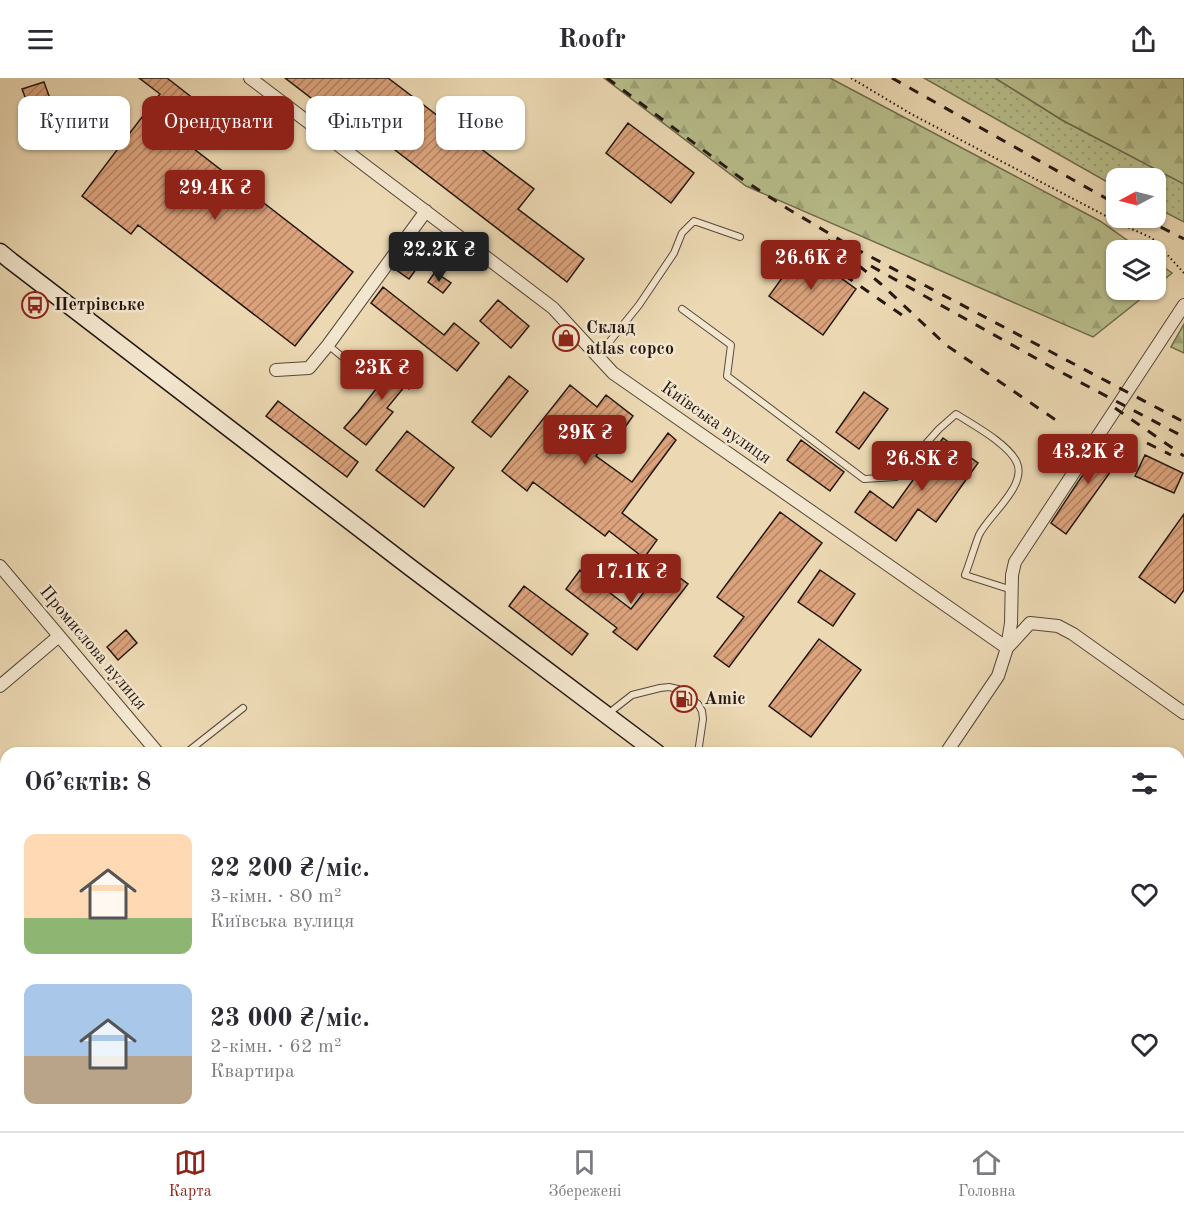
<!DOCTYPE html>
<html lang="uk">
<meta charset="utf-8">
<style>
body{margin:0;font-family:"Old Standard TT",serif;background:#f2f2f3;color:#2b2b33;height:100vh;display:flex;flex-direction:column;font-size:22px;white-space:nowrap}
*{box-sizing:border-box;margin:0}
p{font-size:20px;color:#7c7c81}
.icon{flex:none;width:33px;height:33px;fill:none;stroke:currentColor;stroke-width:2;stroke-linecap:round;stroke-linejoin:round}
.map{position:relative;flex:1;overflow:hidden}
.details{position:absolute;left:0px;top:669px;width:1185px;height:384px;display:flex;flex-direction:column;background:#fff;border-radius:18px 18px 0 0;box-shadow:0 2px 4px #0004}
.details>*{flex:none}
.guide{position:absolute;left:18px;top:18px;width:600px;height:54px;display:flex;gap:12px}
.needle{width:39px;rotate:263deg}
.controls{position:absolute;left:1106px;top:90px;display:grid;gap:12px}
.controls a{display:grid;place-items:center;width:60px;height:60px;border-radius:12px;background:#fff;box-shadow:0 2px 4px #0004;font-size:30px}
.price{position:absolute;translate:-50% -51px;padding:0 14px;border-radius:6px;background:#8f2418;color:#fff;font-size:20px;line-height:39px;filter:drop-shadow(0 2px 3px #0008)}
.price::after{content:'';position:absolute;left:50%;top:36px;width:18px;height:14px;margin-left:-9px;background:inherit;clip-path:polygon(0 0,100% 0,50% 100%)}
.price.current{background:#222;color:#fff}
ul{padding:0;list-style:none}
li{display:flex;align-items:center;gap:18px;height:150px;padding:0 24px}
li span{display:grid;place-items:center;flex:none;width:168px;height:120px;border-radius:12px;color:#555}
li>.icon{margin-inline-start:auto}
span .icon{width:72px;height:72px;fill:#fffc;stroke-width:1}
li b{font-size:26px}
h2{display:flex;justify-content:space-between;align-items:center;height:72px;padding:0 24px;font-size:26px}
.chip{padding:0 21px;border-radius:12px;background:#fff;box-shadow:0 2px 4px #0004;font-size:21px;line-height:54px}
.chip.current{background:#8f2418;color:#fff}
header{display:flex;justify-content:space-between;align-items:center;height:78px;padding:0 24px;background:#fff;font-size:27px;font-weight:600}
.tab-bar{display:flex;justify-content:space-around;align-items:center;height:84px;border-top:2px solid #e1e1e2;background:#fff;font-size:16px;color:#7c7c81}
.tab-bar a{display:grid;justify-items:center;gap:3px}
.tab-bar .current{color:#8f2418}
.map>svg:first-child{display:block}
</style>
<header><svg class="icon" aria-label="menu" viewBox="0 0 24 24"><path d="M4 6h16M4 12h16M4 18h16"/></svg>Roofr<svg class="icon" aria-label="share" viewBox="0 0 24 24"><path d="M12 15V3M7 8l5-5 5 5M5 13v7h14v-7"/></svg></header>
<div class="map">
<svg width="1184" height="1053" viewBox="0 0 1184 1053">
<defs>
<pattern id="grass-dots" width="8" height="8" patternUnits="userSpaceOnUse" patternTransform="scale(1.5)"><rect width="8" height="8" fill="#b8bf8c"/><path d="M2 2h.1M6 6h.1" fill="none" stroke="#9ea378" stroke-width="1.8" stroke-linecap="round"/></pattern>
<pattern id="forest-firs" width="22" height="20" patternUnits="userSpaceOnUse" patternTransform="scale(1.5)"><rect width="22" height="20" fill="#b8bf8c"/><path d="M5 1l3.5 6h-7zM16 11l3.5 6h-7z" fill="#9ea378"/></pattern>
<pattern id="building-hatch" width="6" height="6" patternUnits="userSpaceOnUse" patternTransform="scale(1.5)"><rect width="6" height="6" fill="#dba27b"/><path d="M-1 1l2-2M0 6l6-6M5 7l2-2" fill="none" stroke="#b18363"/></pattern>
</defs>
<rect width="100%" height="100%" fill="#ecd9b3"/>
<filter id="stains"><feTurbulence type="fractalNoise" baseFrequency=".00333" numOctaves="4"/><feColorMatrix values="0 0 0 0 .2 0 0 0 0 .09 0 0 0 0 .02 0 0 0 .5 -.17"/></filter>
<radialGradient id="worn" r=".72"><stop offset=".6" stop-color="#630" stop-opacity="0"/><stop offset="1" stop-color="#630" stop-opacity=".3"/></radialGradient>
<path fill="url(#grass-dots)" stroke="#6e6b4e" stroke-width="1.5" d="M924 0H995L1062 42 1184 106V144L1155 129V100H1116V109Z"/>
<path fill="url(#forest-firs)" stroke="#6e6b4e" stroke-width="1.5" d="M604 0H830L1100 143 1141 172H1116V212H1152L1093 259 746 108Z
M995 0H1184V106L1062 42Z
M1155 183 1172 195 1155 209Z
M1184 246V275L1171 269Z"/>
<path fill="url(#building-hatch)" stroke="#241711" stroke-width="1.5" d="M139 0H167L213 36 189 67 353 194 295 268 138 147 131 156 82 118 142 39 171 62 184 46 154 23 160 16Z
M285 0H388L534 111 518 131 584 181 567 204 378 59 372 67Z
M44 4 54 32 66 43 57 54 30 32 22 11Z
M628 45 694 95 671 125 606 75Z
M416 162 430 172 409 201 395 191Z
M794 166 856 211 823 257 769 218 790 189 782 183Z
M435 194 451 205 443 215 428 204Z
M383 209 444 257 454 245 479 265 457 293 371 225Z
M498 222 529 248 511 270 480 243Z
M402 278 418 292 417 293 420 297 409 311 405 308 387 330 393 334 366 367 344 350 358 334Z
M509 298 528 313 491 359 472 344Z
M570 307 597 329 606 317 633 338 621 355 616 351 596 378 632 404 668 355 676 362 622 435 657 462 644 480 609 453 605 458 533 404 527 413 502 393Z
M864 314 888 331 859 371 836 354Z
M278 323 358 384 347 399 266 338Z
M407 353 454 390 424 429 376 392Z
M943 360 978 385 936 444 918 431 896 463 855 434 870 413 893 430Z
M1109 360 1126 372 1066 456 1051 445 1078 404Z
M801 362 844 394 830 413 787 382Z
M1145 377 1183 395 1174 415 1135 398Z
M780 434 822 465 729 589 714 578 744 539 717 519Z
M1184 436V512L1175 525 1139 499Z
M664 488 688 506 637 572 613 554 617 550 566 511 580 492 631 531Z
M820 492 855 516 833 548 798 524Z
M524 508 588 556 572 577 509 528Z
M126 552 137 565 118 582 107 569Z
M819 561 861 592 811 659 769 628Z"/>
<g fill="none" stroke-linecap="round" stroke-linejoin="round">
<defs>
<path id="service" d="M682 231 731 267 727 298 864 401 896 399 939 351 956 336C973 347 1009 366 1017 385 1027 408 988 438 979 457 974 470 970 484 965 497L1012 512
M328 267 373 304
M598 278 639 227 674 175 682 155 694 143 740 159
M609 635 632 617 660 610 669 609 678 611 698 626 702 633 703 641 698 675
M186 675 243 630
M1017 1053 1019 1047"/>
<path id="minor" d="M250 0 553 230 613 295 1007 570
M276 292 309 290 328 267 426 133
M0 488 158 675
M1008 569 1030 545 1058 548 1073 556 1184 635
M0 608 59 558
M946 675 998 598 1007 570 1011 545 1012 497 1015 484 1184 227
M0 831 6 826
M480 1047 486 1053
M10 1053 17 1047
M307 1053 314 1047
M581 1053 587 1047"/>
<path id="secondary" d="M0 174 11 183 411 490 657 675
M1145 1047 1152 1053"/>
</defs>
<use href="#service" stroke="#56483a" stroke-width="8"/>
<use href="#minor" stroke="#56483a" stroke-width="14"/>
<use href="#secondary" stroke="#241711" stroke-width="19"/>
<path stroke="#241711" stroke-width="2" stroke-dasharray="1.5 3" stroke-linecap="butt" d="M851 0 913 37 1125 148 1152 160 1184 195"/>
<use href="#service" stroke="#f3e6ce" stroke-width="6"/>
<use href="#minor" stroke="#f3e6ce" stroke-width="12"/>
<use href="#secondary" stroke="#f3e6ce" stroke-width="16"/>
<path stroke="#241711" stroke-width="3" stroke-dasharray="10 10" stroke-linecap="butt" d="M607 0 742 101 788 131 852 169 1184 344
M892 0 1116 126
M1143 140 1184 161
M828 162 881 206 946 267 1063 347
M795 163 909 242
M871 188 1055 291 1184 359
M1115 330 1184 378
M1147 365 1171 377"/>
</g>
<defs>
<symbol id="bus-ring" viewBox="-11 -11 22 22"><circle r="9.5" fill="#f3e6ce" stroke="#8f2418" stroke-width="1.5"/><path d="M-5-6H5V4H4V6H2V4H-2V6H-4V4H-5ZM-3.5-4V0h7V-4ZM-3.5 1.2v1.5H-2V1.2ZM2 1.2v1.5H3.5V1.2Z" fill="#8f2418"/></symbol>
<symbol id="shop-ring" viewBox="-11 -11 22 22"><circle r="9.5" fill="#f3e6ce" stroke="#8f2418" stroke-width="1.5"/><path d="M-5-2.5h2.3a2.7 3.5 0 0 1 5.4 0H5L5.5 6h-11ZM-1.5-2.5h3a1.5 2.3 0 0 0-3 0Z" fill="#8f2418"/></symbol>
<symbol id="fuel-ring" viewBox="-11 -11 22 22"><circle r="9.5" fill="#f3e6ce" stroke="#8f2418" stroke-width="1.5"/><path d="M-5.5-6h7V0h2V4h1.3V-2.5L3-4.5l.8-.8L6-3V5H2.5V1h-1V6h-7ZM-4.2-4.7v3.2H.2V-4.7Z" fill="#8f2418"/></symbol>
</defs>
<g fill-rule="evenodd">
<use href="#bus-ring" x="20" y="212" width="30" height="30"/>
<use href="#shop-ring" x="551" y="245" width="30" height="30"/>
<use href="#fuel-ring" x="669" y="606" width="30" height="30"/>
</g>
<g text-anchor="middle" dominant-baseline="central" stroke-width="5" stroke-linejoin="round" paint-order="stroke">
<g font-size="18" font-weight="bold" fill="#241711" stroke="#f3e6ce" text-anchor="start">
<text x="54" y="227">Петрівське</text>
<text x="586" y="250">Склад<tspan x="586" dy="21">atlas copco</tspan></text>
<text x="704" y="621">Amic</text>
</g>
<g font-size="18" fill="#241711" stroke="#f3e6ce">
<text transform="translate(716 345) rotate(35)">Київська вулиця</text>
<text transform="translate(93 570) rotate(50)">Промислова вулиця</text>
</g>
</g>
<rect width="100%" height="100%" filter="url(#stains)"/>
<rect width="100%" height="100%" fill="url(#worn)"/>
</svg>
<div class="controls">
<a><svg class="needle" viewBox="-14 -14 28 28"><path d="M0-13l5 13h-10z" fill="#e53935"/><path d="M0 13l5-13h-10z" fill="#7c7c81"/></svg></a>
<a><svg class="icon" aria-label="layers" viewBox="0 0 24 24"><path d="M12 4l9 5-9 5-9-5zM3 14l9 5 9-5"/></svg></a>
</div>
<b class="price" style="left:215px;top:143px">29.4K ₴</b>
<b class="price current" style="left:439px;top:205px">22.2K ₴</b>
<b class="price" style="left:811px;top:213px">26.6K ₴</b>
<b class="price" style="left:382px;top:323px">23K ₴</b>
<b class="price" style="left:585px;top:388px">29K ₴</b>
<b class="price" style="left:1088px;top:407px">43.2K ₴</b>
<b class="price" style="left:922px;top:414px">26.8K ₴</b>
<b class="price" style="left:631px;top:527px">17.1K ₴</b>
<div class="guide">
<a class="chip">Купити</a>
<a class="chip current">Орендувати</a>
<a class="chip">Фільтри</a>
<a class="chip">Нове</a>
</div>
<section class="details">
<h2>Об’єктів: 8<svg class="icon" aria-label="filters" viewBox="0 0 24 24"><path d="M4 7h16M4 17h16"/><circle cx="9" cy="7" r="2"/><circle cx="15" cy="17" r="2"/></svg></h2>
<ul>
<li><span style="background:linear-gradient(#ffd9b3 70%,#8fb573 0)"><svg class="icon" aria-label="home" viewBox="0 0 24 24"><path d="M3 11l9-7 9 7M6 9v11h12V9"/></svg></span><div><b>22 200 ₴/міс.</b><p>3-кімн. · 80 m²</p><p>Київська вулиця</p></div><svg class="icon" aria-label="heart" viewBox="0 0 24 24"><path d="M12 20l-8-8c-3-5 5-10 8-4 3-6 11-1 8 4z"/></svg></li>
<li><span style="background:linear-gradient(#a9c7e8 60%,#b9a48a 0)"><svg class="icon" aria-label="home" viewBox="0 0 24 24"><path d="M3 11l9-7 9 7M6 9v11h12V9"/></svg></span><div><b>23 000 ₴/міс.</b><p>2-кімн. · 62 m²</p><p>Квартира</p></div><svg class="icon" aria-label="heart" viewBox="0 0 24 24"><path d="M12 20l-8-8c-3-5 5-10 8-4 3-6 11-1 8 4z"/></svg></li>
</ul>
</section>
</div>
<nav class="tab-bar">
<a class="current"><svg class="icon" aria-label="map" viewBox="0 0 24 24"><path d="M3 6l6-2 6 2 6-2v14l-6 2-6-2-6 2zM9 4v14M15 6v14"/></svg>Карта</a>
<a><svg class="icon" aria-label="saved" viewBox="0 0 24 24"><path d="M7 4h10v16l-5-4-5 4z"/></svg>Збережені</a>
<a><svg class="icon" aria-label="home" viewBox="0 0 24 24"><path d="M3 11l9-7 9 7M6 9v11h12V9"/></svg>Головна</a>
</nav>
